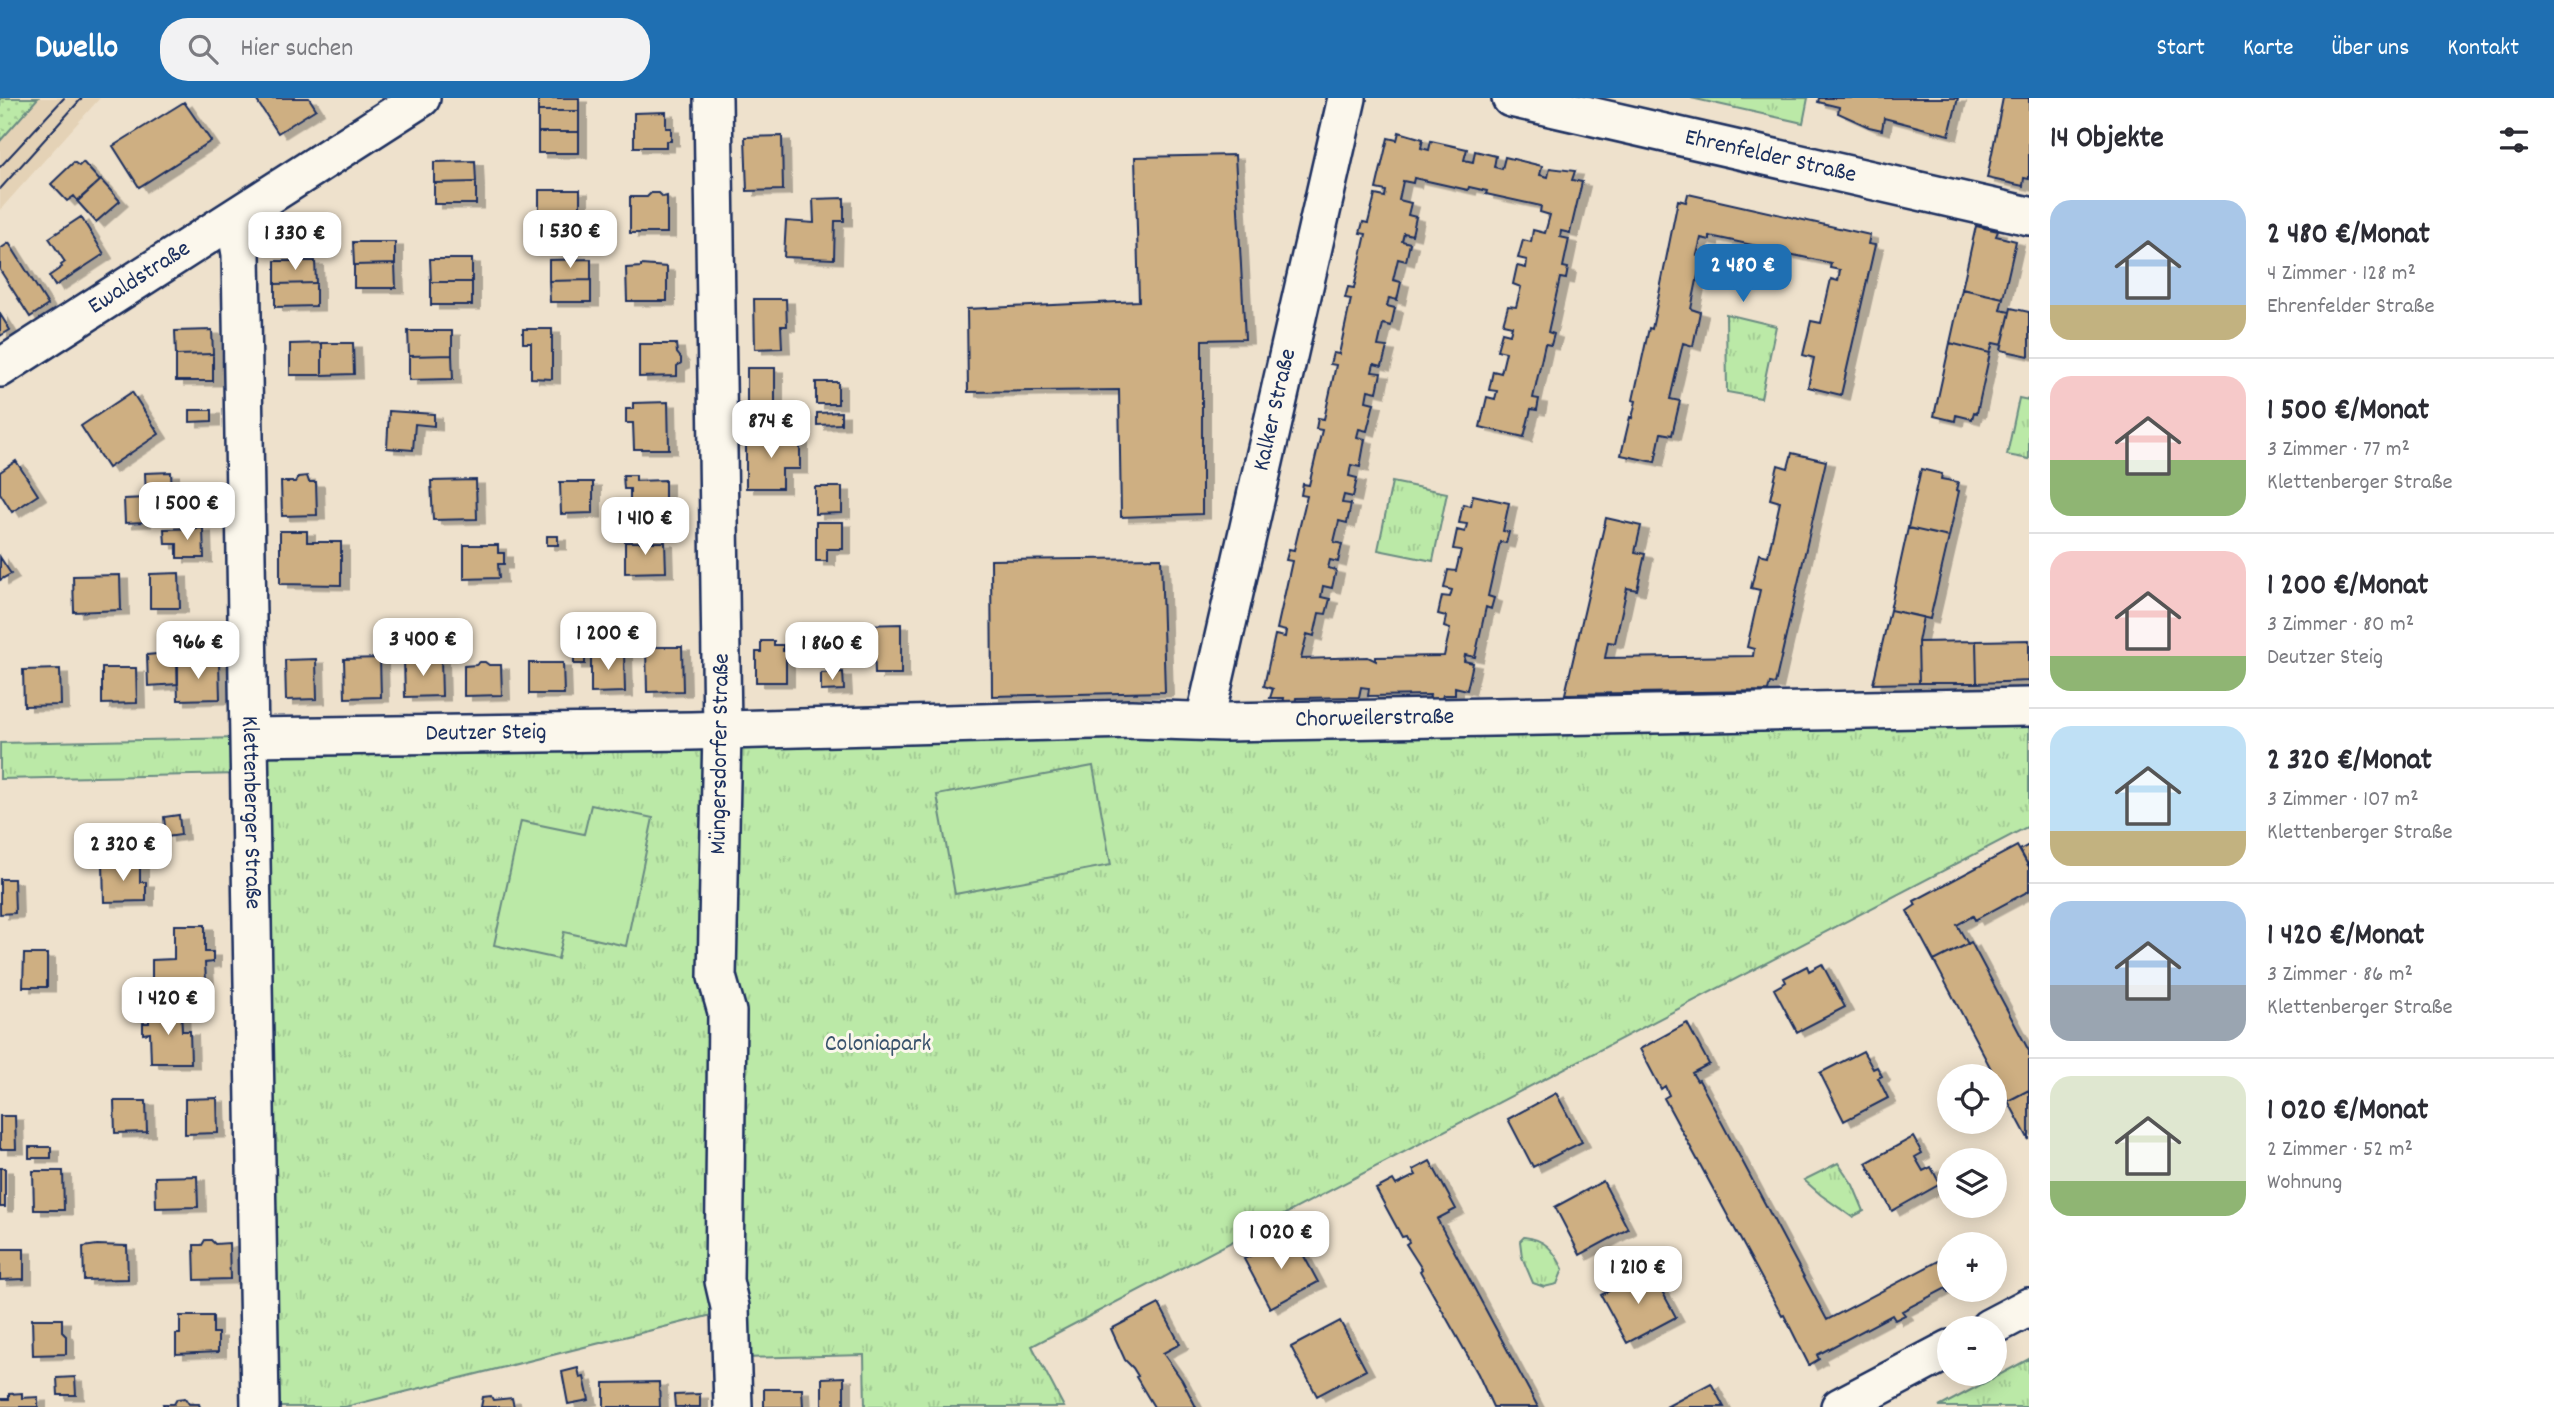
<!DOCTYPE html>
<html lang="de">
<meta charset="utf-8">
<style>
body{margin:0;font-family:Dekko,sans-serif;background:#f2f2f3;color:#2b2b33;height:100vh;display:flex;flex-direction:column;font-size:26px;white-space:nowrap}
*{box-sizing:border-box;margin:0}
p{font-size:23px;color:#7c7c81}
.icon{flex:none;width:38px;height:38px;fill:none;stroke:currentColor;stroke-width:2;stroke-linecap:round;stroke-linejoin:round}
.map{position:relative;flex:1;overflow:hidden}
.panel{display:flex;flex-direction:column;background:#fff;width:525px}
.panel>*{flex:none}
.fabs{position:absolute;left:1937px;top:966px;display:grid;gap:14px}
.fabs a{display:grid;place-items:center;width:70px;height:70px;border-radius:50%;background:#fff;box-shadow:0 4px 18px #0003;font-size:35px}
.price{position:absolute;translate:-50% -60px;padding:0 16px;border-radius:14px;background:#fff;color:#222;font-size:23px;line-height:46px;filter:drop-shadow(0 2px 4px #0008)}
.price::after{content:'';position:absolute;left:50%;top:42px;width:21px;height:16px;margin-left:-10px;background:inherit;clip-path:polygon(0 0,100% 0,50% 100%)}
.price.current{background:#1f6fb2;color:#fff}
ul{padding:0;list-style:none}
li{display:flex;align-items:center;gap:21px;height:175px;padding:0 21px}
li+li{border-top:2px solid #e1e1e2}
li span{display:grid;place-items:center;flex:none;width:196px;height:140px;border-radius:21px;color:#555}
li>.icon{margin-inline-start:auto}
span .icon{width:84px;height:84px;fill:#fffc;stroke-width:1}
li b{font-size:30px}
h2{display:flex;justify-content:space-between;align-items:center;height:84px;padding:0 21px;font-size:30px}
header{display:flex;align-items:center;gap:42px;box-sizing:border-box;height:98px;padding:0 35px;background:#1f6fb2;color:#fff}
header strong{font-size:33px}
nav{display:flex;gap:38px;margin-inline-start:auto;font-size:24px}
.search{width:490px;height:63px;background:#f2f2f3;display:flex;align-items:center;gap:18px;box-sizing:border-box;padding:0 24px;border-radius:28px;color:#7c7c81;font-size:26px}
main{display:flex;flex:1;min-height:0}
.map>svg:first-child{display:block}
</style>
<header>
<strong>Dwello</strong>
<div class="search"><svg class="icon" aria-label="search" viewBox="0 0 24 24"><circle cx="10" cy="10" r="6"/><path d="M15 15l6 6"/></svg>Hier suchen</div>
<nav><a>Start</a><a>Karte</a><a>Über uns</a><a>Kontakt</a></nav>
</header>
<main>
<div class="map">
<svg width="2029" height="1309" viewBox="0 0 2029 1309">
<defs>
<pattern id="grass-dots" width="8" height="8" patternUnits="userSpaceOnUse" patternTransform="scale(1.75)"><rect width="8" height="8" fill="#bbe9a7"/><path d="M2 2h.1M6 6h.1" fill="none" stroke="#a0c892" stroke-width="1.8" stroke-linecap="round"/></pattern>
<pattern id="park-tufts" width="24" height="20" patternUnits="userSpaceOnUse" patternTransform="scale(1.75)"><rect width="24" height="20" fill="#bbe9a7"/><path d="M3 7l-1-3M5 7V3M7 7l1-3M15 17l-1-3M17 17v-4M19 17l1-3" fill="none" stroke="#a0c892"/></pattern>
<filter id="shadow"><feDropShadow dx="8" dy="4.5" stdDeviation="0" flood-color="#0004"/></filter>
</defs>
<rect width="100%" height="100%" fill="#eee1cc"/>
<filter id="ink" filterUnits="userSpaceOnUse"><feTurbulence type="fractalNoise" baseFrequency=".0143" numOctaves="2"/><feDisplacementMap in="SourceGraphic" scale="14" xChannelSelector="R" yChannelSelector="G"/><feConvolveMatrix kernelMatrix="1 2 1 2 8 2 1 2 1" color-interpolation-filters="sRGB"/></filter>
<g filter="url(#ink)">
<path fill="#e4d2b6" d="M38 0H100L0 112V43Z"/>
<path fill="url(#grass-dots)" stroke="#6b8c82" stroke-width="2" d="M0 0H38L0 43Z"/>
<path fill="url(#park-tufts)" stroke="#6b8c82" stroke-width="2" d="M1691 0H1808L1803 25Z
M1726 216 1776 228 1761 300 1727 294Z
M2019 300 2029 302V361L2007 357Z
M1392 384 1447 395 1433 463 1378 452Z
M2029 619V728L1032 1248 1064 1309H865L864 1257 741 1260 720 1215 345 1309H269L259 650Z
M239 640 240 676 0 681V645Z
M1838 1065 1853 1087 1864 1113 1852 1119 1821 1097 1804 1082Z
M1524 1139C1545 1141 1554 1152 1563 1171L1557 1186 1544 1189 1533 1185 1522 1159 1520 1143Z
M2029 1261V1309H1939Z"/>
<path fill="#bbe9a7" stroke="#6b8c82" stroke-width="2" d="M1093 668 1111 767 955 796 937 697Z
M591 707 653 720 626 848 564 834 558 861 494 847 521 723 584 736Z"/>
<path fill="#ceaf82" stroke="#1b2f5e" stroke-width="2" filter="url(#shadow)" d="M255 0H309L316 11 278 35Z
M538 0H579V13H538Z
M1819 0H1958L1949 37 1884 20 1882 32 1869 29 1838 15 1839 9 1818 4Z
M2003 0H2029V81L2024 80 2023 88 1987 80Z
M184 4 211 43 139 89 113 48Z
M538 13H579V34H538Z
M666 14V30H671V43H666V49H634V15Z
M538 34H579V55H538Z
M1399 34 1423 41 1421 50 1429 52 1431 43 1467 51 1464 62 1473 64 1475 53 1496 58 1494 69 1502 71 1505 59 1542 68 1540 77 1548 79 1550 70 1575 73 1572 82 1582 84 1570 135 1561 133 1560 139 1569 141 1563 169 1568 170 1566 181 1560 180 1548 234 1554 236 1551 247 1545 246 1533 300 1539 301 1537 312 1531 311 1524 339 1480 329 1487 299 1495 301 1497 293 1489 292 1493 273 1501 275 1506 254 1497 252 1502 234 1510 236 1512 228 1503 226 1508 208 1516 209 1521 189 1513 186 1517 168 1526 170 1527 162 1518 160 1523 142 1531 144 1533 132 1545 135 1550 117 1540 114 1541 108 1486 96 1487 93 1469 89 1468 92 1414 80 1413 85 1403 83 1399 102 1411 105 1408 117 1416 119 1412 137 1404 135 1402 143 1410 145 1406 163 1398 161 1393 182 1401 184 1397 202 1389 200 1387 208 1395 210 1391 228 1383 226 1378 248 1387 249 1382 268 1374 266 1372 274 1381 275 1377 294 1368 292 1366 303 1374 305 1367 333 1359 331 1357 339 1365 341 1360 369 1351 367 1349 378 1357 380 1353 399 1344 397 1342 405 1351 406 1347 425 1339 423 1334 444 1342 446 1338 464 1330 462 1328 470 1336 472 1332 490 1323 488 1321 499 1330 501 1326 516 1319 515 1314 538 1307 536 1301 561 1368 559 1376 563V559L1444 558 1450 531 1444 529 1446 518 1438 516 1442 498 1450 499 1452 492 1444 490 1448 472 1456 473 1461 452 1453 451 1457 432 1465 434 1467 426 1459 425 1463 406 1471 408 1473 397 1509 405 1503 433 1509 434 1506 445 1500 444 1488 498 1494 500 1491 511 1486 509 1475 559 1465 557 1464 563 1473 565 1467 592 1455 589V597H1443L1441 603H1429L1430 597 1368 598 1369 590 1361 589 1359 599 1296 600 1295 606H1283L1284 600H1270L1273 591 1264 588 1275 537 1285 539 1286 533 1277 531 1292 463 1286 462 1289 451 1294 452 1307 398 1301 397 1303 386 1309 387 1322 332 1316 331 1318 320 1324 321 1336 267 1330 266 1333 255 1339 256 1351 201 1345 200 1348 189 1354 190 1366 136 1360 135 1363 124 1368 125 1375 97 1385 99 1386 93 1376 91 1388 40 1397 42Z
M782 38 783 92 747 93 745 39Z
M1235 57 1245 241 1202 242V416L1121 419 1119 292 968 294 967 211 1139 203 1135 59Z
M475 63 476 84 434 85V64Z
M74 64 79 68 83 64 100 83 78 103 74 98 67 103 51 86Z
M101 82 120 103 96 124 77 103Z
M476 84V106H434V85Z
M539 92H580V113L539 114Z
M651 95H659L663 99 667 98V135H630V99H647Z
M1688 96 1870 137 1868 146 1875 147 1841 297 1808 289 1814 260 1803 257 1811 223 1821 225 1831 181 1838 183 1840 172 1830 170 1831 165 1784 155 1783 159 1756 153 1757 148 1710 138V142L1701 140 1697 157 1702 158 1691 211 1700 214 1693 248 1683 245 1670 301 1680 303 1672 337 1661 335 1655 364 1621 357 1630 319 1632 320 1636 303 1633 302 1649 230 1652 231 1678 102 1686 104Z
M844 100V123H835L834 161 784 159 786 123 814 125 813 101Z
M580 113 581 134 539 135V114Z
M81 119 104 156 55 188 49 178 62 169 61 167 65 164 49 140Z
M1976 128 1998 133 1996 138 2016 143 2003 200 1962 191Z
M353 144H395V166L354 167Z
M9 145 48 207 30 219 0 172V151Z
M430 161H472V184H431Z
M591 161V182L549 183V162Z
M275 163H315L316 185 275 186Z
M395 166 396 190H354V167Z
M641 167 667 169V203H627L626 170 641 169Z
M591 182V204H550L549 183Z
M431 184H472V207H431Z
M316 185V208L275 209V186Z
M1962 191 2003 200 2000 212 2010 214 2002 247 1993 245 1990 255 1950 245Z
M754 201H786L787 228H781L782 250 755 251Z
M2011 210 2029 214V258L2001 252Z
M0 216 10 232 0 238Z
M523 231H552V281L531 280V245H523Z
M212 232 213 256 176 257 175 233Z
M408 233H452V257L409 258Z
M322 245H353L354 276 322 277Z
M322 245V277H290V246Z
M1950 245 1990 255 1977 315 1974 314 1972 321 1956 317 1955 323 1934 318Z
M639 246H676L677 255 681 260V265L677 268V278L639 279Z
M213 256V283H176V257Z
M452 257 453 281 409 282V258Z
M747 270H775V308L747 309Z
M816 284H838V306H816Z
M132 294 159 336 108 370 81 328Z
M668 304 669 351H634L633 325H626V311H633V305Z
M190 312H212V323L190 324Z
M389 313 434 316V328L415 326 413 352 387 350Z
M841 314V326L817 327V315Z
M800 338V371H782V390H746V339Z
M1792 355 1826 363 1775 586 1770 585 1768 593 1565 596 1606 420 1641 428 1635 454 1645 456 1637 492 1627 490 1615 545 1608 544 1605 560 1753 558 1754 551 1747 549 1760 492 1751 490 1759 456 1768 458 1780 404 1770 401 1778 367 1788 370Z
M16 363 38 397 12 414 0 395V374Z
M1921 371 1942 376 1941 381 1958 384 1956 392 1959 393 1949 439 1908 430Z
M171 374 172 395H180V410H171L170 414 143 415V424L125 425 124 401 146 400 145 375Z
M623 377H636V383L665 382V411H630V391H624Z
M307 378 309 384H316L317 417 282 418 281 384H295L298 379Z
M476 382 477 421 433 422 431 383Z
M560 384H593V415L561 416Z
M815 389H842V415L815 416Z
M816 424H843V451H827V463H816Z
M203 430 204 460H177V446H165L164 431Z
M1908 430 1949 439 1930 521 1890 512Z
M280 433H307V444H341V487L280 486Z
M547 438H558V447H547Z
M625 444H665L666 474 625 475Z
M464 447H498V455H504V466H498L499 480 464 481Z
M0 459 11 476 0 482Z
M1161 460 1165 594 992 598 991 462Z
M179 475 180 510H150V476Z
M120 477 121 512 74 514 73 478Z
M1890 512 1923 519 1918 544 1919 585 1873 586Z
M901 526V576H875L874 542H860V527Z
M574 540H585V566H574Z
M2029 542V583L1977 585 1976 543Z
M761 543H774V547H783V553H786V584H756V554H761Z
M1976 543 1977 585H1919L1918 544Z
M646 549H682L683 593 647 594Z
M178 554V586L148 588 147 557Z
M591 554H624L625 594 591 595Z
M380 560 381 599 345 600 344 561Z
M441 560 442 598 405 599 404 561Z
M316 561 317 601 286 602 285 562Z
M219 564 220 601 178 602 177 565Z
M480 564H485L489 567H501L502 597 464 598V568L476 567Z
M529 565H563L564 596H529Z
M102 570H136L137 605 102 606Z
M60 571 61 607 24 608 23 572Z
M843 574 844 592 821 593V575Z
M179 717 181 737 166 739 164 719Z
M2029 747V769L2020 752Z
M2017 748 2029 769V793L1975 822 1973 818 1957 827 1968 846 1934 863 1907 813 1916 807 1914 803Z
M140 764V784H146V803L104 804 103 765Z
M0 781H14L15 815 0 816Z
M174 827H205V854H213V864L205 865 206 883H152V862L174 861Z
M1971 844 2029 953V992L2008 1003 1934 863Z
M24 856H47V889H23Z
M1822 866 1845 909 1797 934 1774 891 1786 884 1784 880 1807 868 1809 873Z
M149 910H181L182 933H190L191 965H151L150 935 143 936V925H149Z
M1687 925 1709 966 1692 975 1697 983 1699 982 1827 1222 1950 1157V1192H1952L1948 1194 1946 1190 1902 1213 1905 1217 1895 1222 1892 1217 1817 1257 1819 1261 1809 1267 1784 1217 1782 1218 1664 1000 1669 997 1665 988 1661 991 1640 951Z
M1863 953 1873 971 1877 969 1882 978 1878 980 1888 1000 1844 1023 1820 975Z
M2029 992V1042L2008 1003Z
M1556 995 1582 1044 1533 1069 1508 1021Z
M217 1000 218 1035 185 1036V1001Z
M114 1003H146L147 1034 115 1035Z
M0 1018H15L16 1051H0Z
M1913 1039 1922 1055 1915 1059 1923 1073 1931 1069 1940 1086 1892 1113 1866 1065Z
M29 1049H51V1060H29Z
M1430 1063 1456 1111 1437 1121 1538 1309H1493L1478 1276 1420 1173 1422 1171 1406 1146 1409 1144 1406 1138 1402 1139 1376 1091 1393 1082 1396 1087 1416 1077 1413 1072Z
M0 1070H5V1109H0Z
M33 1073H63L64 1112H34Z
M197 1078 198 1109 156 1110 155 1079Z
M1603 1083 1628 1131 1580 1157 1555 1109Z
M1292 1136 1318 1184 1270 1210 1244 1161Z
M205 1142H211L215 1146 229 1145 230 1181 195 1182 194 1147H202Z
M97 1147 127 1148 128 1181 84 1182 83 1149Z
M0 1151H24V1181L0 1182Z
M1650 1171 1676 1219 1627 1245 1601 1197Z
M1159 1206 1180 1246 1163 1255 1182 1282 1196 1309H1154L1136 1279 1138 1278 1133 1270 1125 1262 1111 1231Z
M180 1218H213V1235H218V1254L176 1256V1236H180Z
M32 1221H62V1234L66 1238V1256L33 1257Z
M1340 1223 1366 1272 1317 1298 1291 1249Z
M578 1270 580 1280 584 1279 589 1302 568 1306 562 1274Z
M75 1279 76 1297H58L57 1280Z
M844 1279V1309H822V1280Z
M659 1284 660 1309H604V1285Z
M1711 1285 1724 1309H1666Z
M764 1291H802L803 1309H764Z
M22 1295V1300L38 1299V1309H0V1301H9V1296Z
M700 1296V1309H675L674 1297Z
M491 1298 493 1302 512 1300 514 1309H481L483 1299Z
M185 1300 189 1306H199L200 1309H164L163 1306H174L177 1301Z"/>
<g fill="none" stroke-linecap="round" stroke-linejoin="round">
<defs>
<g id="minor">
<path d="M713 0 722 632 717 879 727 914 724 1183 730 1209 733 1309"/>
<path id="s1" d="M1511 0 2029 118"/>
<path id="s2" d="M228 125 238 139 241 156 260 1309"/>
<path id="s3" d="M0 270 421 0"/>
<path id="s4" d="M1205 622 1347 0"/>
<path id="s5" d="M250 639 691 633 1131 621 1223 624 2029 609"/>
<path d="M1989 1230 2029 1209"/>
<path d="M1840 1309 1950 1251"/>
</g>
</defs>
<use href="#minor" stroke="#1b2f5e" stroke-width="42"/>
<use href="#minor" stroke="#fbf7ec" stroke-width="37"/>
<path stroke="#1b2f5e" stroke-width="2" d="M0 69 64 0
M0 91 82 0"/>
</g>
</g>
<g text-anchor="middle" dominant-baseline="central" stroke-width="6" stroke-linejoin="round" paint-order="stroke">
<g font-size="24" fill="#1b2f5e" stroke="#fbf7ec">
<text stroke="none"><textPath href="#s1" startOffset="266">Ehrenfelder Straße</textPath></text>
<text stroke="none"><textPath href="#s3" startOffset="166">Ewaldstraße</textPath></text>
<text stroke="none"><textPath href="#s4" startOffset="318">Kalker Straße</textPath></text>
<text stroke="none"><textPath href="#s5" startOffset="1125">Chorweilerstraße</textPath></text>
<text stroke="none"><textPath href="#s5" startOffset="236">Deutzer Steig</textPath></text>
<text transform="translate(721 656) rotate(-89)">Müngersdorfer Straße</text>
<text stroke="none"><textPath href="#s2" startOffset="593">Klettenberger Straße</textPath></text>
</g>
<g font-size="24" fill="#3b546d" stroke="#fbf7ec">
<text x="878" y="947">Coloniapark</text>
</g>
</g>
</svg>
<div class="fabs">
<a><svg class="icon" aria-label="locate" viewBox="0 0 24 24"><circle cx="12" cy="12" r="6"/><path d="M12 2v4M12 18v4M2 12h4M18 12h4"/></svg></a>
<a><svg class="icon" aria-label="layers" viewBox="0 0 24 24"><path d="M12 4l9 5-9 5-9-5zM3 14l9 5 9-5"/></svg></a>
<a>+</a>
<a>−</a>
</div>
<b class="price" style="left:570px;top:172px">1 530 €</b>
<b class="price" style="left:295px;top:174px">1 330 €</b>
<b class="price current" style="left:1743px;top:206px">2 480 €</b>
<b class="price" style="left:771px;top:362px">874 €</b>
<b class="price" style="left:187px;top:444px">1 500 €</b>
<b class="price" style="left:645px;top:459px">1 410 €</b>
<b class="price" style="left:608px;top:574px">1 200 €</b>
<b class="price" style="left:423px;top:580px">3 400 €</b>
<b class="price" style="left:198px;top:583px">966 €</b>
<b class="price" style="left:832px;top:584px">1 860 €</b>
<b class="price" style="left:123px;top:785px">2 320 €</b>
<b class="price" style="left:168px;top:939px">1 420 €</b>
<b class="price" style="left:1281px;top:1173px">1 020 €</b>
<b class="price" style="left:1638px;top:1208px">1 210 €</b>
</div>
<section class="panel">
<h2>14 Objekte<svg class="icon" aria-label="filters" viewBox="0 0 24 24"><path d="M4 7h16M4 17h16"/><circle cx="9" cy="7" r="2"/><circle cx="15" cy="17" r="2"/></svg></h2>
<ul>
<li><span style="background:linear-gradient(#a9c7e8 75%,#c2b280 0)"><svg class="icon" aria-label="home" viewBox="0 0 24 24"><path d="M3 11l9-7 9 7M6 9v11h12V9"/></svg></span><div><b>2 480 €/Monat</b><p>4 Zimmer · 128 m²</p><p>Ehrenfelder Straße</p></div></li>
<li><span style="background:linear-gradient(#f6c9c9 60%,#8fb573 0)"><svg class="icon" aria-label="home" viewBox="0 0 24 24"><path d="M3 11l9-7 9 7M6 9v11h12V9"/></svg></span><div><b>1 500 €/Monat</b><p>3 Zimmer · 77 m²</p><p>Klettenberger Straße</p></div></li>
<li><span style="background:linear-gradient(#f6c9c9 75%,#8fb573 0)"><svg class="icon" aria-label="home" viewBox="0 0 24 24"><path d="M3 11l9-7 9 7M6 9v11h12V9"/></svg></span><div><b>1 200 €/Monat</b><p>3 Zimmer · 80 m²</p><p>Deutzer Steig</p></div></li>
<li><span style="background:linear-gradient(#bfe0f5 75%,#c2b280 0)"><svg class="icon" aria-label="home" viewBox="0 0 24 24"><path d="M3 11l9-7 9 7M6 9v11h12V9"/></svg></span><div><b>2 320 €/Monat</b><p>3 Zimmer · 107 m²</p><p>Klettenberger Straße</p></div></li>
<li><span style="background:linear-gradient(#a9c7e8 60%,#9aa5b1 0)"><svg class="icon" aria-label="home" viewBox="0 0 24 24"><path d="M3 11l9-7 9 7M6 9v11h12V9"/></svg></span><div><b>1 420 €/Monat</b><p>3 Zimmer · 86 m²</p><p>Klettenberger Straße</p></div></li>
<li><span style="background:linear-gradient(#dfe7d0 75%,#8fb573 0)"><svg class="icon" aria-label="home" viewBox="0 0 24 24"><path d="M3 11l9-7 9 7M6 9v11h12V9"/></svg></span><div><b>1 020 €/Monat</b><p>2 Zimmer · 52 m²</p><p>Wohnung</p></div></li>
</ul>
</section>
</main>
